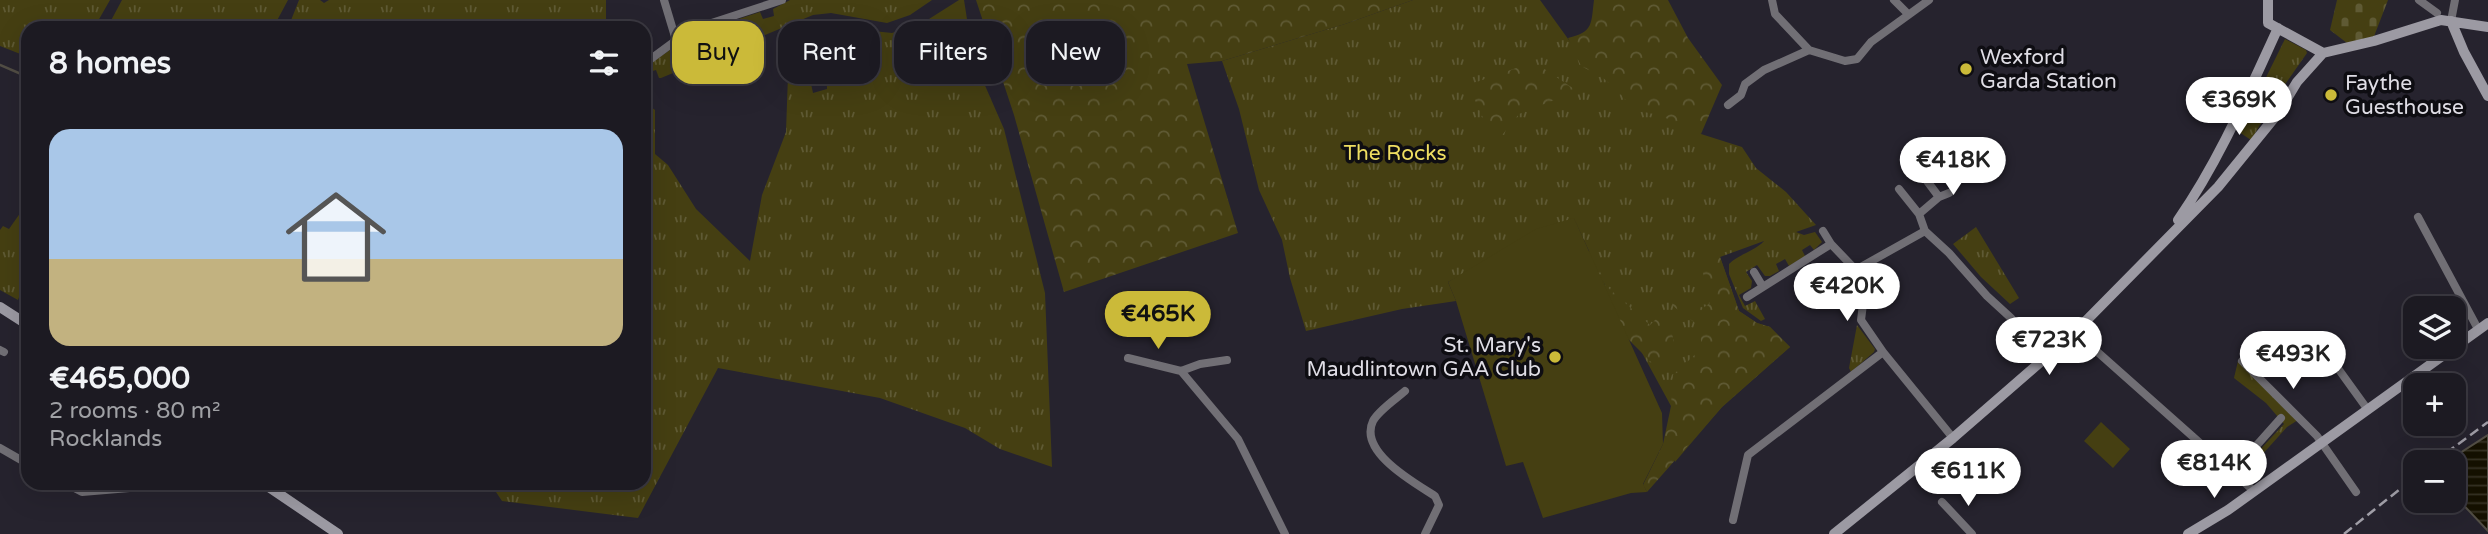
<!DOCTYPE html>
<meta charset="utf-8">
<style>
body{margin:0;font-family:"Varela Round",sans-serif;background:#29272f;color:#f1f3f6;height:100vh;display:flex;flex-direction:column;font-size:26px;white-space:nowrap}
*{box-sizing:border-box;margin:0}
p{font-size:23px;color:#a0a1a5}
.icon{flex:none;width:38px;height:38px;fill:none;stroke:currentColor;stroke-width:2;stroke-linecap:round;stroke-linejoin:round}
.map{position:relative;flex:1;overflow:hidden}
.side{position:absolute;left:21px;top:21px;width:630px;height:469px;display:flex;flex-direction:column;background:#1c1a22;border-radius:21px;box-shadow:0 7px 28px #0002,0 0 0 2px #3a3840}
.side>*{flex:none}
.guide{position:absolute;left:672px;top:21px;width:665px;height:63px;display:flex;gap:14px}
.controls{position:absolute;left:2403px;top:296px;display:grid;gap:14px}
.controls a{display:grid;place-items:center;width:63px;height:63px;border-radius:14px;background:#1c1a22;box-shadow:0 7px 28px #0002,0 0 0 2px #3a3840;font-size:35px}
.price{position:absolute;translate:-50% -60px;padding:0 16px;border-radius:24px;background:#fff;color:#222;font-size:23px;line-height:46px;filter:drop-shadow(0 2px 4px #0008)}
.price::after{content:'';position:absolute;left:50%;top:42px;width:21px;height:16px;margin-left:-10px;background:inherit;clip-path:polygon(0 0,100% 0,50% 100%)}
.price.active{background:#cbba39;color:#111}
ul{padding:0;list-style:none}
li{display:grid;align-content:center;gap:14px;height:371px;padding:0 28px}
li+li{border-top:2px solid #3a3840}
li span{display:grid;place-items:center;height:217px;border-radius:21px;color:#555}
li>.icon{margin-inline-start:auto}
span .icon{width:126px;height:126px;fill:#fffc;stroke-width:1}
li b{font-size:30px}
h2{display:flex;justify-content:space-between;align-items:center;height:84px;padding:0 28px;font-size:30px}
.tag{padding:0 24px;border-radius:21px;background:#1c1a22;box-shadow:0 7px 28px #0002,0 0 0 2px #3a3840;font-size:24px;line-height:63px}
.tag.active{background:#cbba39;color:#111}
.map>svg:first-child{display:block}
</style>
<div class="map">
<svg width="2488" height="534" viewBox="0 0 2488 534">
<defs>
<pattern id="grass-tufts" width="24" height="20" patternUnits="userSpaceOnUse" patternTransform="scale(1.75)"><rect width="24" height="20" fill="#453f12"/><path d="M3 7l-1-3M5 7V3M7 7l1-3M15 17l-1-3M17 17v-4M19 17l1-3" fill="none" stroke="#5f5a34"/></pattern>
<pattern id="forest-crowns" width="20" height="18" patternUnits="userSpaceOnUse" patternTransform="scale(1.75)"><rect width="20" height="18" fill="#453f12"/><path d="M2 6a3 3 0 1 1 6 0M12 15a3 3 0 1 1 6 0" fill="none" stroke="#5f5a34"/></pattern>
<pattern id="cemetery-stones" width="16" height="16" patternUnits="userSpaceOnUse" patternTransform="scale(1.75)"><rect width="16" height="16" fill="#453f12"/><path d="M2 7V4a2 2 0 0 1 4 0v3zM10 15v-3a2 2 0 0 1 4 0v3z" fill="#5f5a34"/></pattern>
<pattern id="water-rules" width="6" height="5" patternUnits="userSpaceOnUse" patternTransform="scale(1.75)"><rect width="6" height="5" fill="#151100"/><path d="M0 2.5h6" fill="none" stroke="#373325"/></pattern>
</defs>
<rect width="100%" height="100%" fill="#26232e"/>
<path fill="url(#grass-tufts)" d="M0 0H110L94 28H28V57L0 46Z
M122 0H288L273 28H107Z
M299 0H320L324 3 329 0H606V28H288Z
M790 0H932L910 15 887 23 831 13 813 15 661 78H659L656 70 646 73 644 68 693 34 760 12 763 19 774 16 773 9Z
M959 0H964L973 58 1004 129 1045 293 1052 467 1000 449 965 428 880 398 718 368 638 518 502 501 490 483H644V102L655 110V154L668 165 696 209 750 261 762 195 786 132 788 75 806 61 813 93 827 89 825 26 892 33 929 19Z
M1413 0H1540L1571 43 1681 110 1701 134 1742 147 1756 168 1786 192 1816 225 1796 232 1804 235 1815 232 1822 242 1814 250 1810 245 1802 250 1805 256 1789 266 1785 259 1776 264 1779 271 1770 276H1765L1757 265 1746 272 1752 281 1751 288 1739 295 1745 306 1755 301 1765 319 1761 321 1743 308 1729 274V264C1739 254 1755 251 1764 241L1720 257 1739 311 1757 323 1770 327 1790 347 1722 407 1675 462 1671 406 1605 285 1574 219 1448 282 1456 301 1402 309 1306 331 1290 278 1282 240 1259 190 1239 109 1222 61 1345 24Z
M2285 39 2306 50 2307 53 2279 93 2251 140 2239 132Z
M28 202V272L18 300 0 290V230L3 226 9 229Z
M1976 227 2019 298 2010 304 1981 277 1953 244Z
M1857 325 1875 349 1874 352 1851 372 1849 368Z
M2238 361 2298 420 2287 427 2243 476 2239 472 2284 424 2266 403 2234 378Z"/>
<path fill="url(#forest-crowns)" d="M976 0H1413L1345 24 1222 61 1187 64 1238 233 1064 292 1014 115Z
M1594 0H1668L1688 38 1722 85 1701 134 1659 115 1634 110 1618 91 1602 77 1581 66 1568 38C1594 32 1591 23 1594 0Z
M1519 67 1526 75 1543 68 1577 91 1519 114 1495 144 1468 85Z
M1593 251 1605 285 1650 325 1661 314C1675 334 1676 341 1671 365L1651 362 1616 327 1584 252Z
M1720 257 1739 311 1757 323 1770 327 1790 347 1722 407 1647 492 1643 485 1663 444 1671 406 1673 375 1702 348 1699 326 1673 306 1668 286 1703 308 1710 303 1700 260Z"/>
<path fill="url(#cemetery-stones)" d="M2337 0H2388L2373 39 2347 43 2330 30Z"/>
<path fill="#453f12" d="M1574 218 1662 413 1663 444 1643 484 1647 492 1631 493 1543 518 1523 462 1506 466 1456 301 1448 282 1536 229Z
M2101 422 2130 449 2113 468 2084 441Z"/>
<path fill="url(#water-rules)" stroke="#524e45" stroke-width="2" d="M2488 435V531L2454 495V462H2446Z"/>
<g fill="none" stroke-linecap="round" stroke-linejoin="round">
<path stroke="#524e45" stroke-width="2.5" d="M0 65 28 77"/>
<path stroke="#716f75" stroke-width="8" d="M664 0 676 40
M1772 0 1775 14 1809 50 1845 61 1857 59 1871 42 1929 0
M1894 0 1908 14
M2419 0 2437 13
M2451 21 2455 0
M644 64 690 30 782 0
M1728 105 1741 95 1745 84 1764 70 1809 50
M1899 189 1919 214 1925 231
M1939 197 1949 193
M1919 214 1939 197 1921 173
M2418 217 2478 329
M1823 231 1831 244
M1754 272 1763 287
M1866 281 1861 320 1883 352
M1747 297 1831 244 1853 267 1859 268 1925 231 1949 253 1987 296 2011 318 2043 361
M2075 332 2254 491
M2316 338 2368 410
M0 350 4 352
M1128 358 1181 371
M1227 360 1200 364 1181 371 1238 439 1285 534
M2242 361 2317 436 2356 492
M1405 391C1396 399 1379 410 1373 421 1358 452 1415 483 1435 496L1439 505 1425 534
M0 448 28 464
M2232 473 2281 418
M65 483 82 492 189 483
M1942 502 1972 534
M1733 520 1748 455 1883 352 1953 438"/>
<path stroke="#9c9aa3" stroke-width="10" d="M2268 0V23L2323 53
M2451 21 2464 52 2488 96
M2323 53 2374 41 2441 20 2488 27
M2178 220C2219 161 2248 93 2278 28
M0 307 28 325
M263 483 338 534
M1834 534 1953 438 2075 332 2218 187 2279 112 2297 82 2323 53
M2188 534 2228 510 2488 323"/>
<path stroke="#a09ea7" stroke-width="2.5" stroke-dasharray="10 5" stroke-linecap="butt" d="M2434 462 2488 422
M2344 534 2415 477"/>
</g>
<g fill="#cbba39" stroke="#0e0d12" stroke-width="2.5">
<circle cx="1966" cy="69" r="7"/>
<circle cx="2331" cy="95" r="7"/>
<circle cx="1555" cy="357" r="7"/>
</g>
<g text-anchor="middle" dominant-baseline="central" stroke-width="7" stroke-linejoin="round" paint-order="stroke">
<g font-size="21" fill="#dfdde5" stroke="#0e0d12" text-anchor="start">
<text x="1980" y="57">Wexford<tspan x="1980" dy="24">Garda Station</tspan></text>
<text x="2345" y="83">Faythe<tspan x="2345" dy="24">Guesthouse</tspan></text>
<text x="1541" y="345" text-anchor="end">St. Mary's<tspan x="1541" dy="24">Maudlintown GAA Club</tspan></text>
</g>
<g font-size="21" fill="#eedd61" stroke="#0e0d12">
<text x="1395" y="153">The Rocks</text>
</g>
</g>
</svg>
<div class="controls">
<a><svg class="icon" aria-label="layers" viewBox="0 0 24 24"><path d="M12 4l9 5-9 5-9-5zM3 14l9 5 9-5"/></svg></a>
<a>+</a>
<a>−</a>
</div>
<b class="price" style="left:2239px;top:137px">€369K</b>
<b class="price" style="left:1953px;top:197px">€418K</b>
<b class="price" style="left:1847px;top:323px">€420K</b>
<b class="price active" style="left:1158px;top:351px">€465K</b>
<b class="price" style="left:2049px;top:377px">€723K</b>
<b class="price" style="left:2293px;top:391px">€493K</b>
<b class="price" style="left:2214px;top:500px">€814K</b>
<b class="price" style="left:1968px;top:508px">€611K</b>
<div class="guide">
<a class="tag active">Buy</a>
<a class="tag">Rent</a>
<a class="tag">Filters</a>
<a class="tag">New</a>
</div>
<section class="side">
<h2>8 homes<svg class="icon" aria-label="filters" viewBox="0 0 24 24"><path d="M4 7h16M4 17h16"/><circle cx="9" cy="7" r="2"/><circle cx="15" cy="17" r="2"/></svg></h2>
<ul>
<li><span style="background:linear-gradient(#a9c7e8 60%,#c2b280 0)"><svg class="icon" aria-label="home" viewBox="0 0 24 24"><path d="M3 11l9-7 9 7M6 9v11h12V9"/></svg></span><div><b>€465,000</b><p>2 rooms · 80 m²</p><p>Rocklands</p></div></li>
</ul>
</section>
</div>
